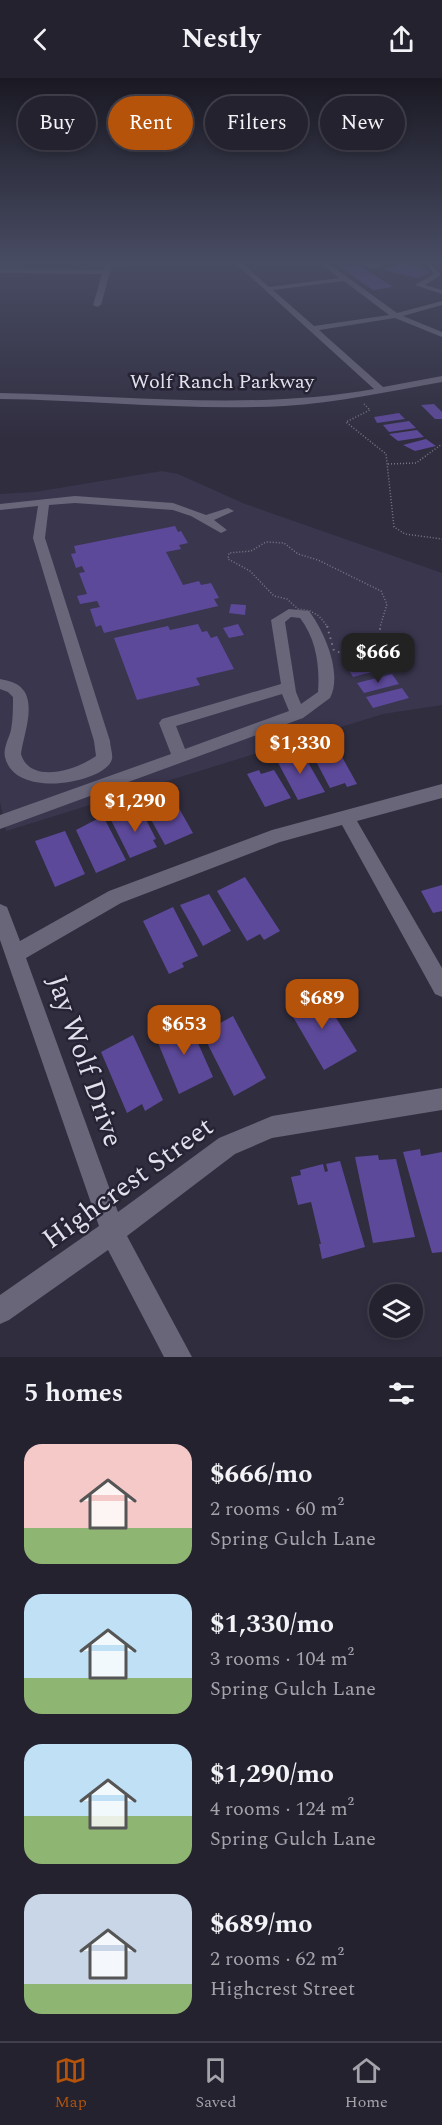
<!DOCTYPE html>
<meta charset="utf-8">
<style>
body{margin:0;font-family:Spectral,serif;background:#302f3b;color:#f1f3f6;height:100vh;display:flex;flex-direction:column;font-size:22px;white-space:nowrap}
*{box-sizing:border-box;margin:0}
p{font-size:20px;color:#a3a4aa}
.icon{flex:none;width:33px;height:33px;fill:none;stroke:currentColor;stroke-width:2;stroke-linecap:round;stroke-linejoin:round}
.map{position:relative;height:1279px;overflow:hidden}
.drawer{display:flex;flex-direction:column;background:#24222f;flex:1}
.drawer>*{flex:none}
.guide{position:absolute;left:18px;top:18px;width:406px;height:54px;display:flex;gap:12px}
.buttons{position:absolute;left:369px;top:1206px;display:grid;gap:12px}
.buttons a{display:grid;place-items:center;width:54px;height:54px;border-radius:50%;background:#24222f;box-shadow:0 3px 9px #0003,0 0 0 2px #413f4b;font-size:30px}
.price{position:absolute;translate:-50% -51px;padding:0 14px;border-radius:12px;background:#b45309;color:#fff;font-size:20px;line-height:39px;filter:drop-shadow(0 2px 3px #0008)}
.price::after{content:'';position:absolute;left:50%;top:36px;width:18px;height:14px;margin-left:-9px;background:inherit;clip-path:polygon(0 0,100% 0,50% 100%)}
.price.on{background:#222;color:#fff}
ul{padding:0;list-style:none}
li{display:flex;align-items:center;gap:18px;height:150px;padding:0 24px}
li span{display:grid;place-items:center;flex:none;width:168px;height:120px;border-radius:18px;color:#555}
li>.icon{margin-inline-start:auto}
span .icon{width:72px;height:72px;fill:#fffc;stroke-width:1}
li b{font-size:26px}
h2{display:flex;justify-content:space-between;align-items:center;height:72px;padding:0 24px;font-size:26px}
.pill{padding:0 21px;border-radius:27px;background:#24222f;box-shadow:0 3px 9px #0003,0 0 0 2px #413f4b;font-size:21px;line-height:54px}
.pill.on{background:#b45309;color:#fff}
header{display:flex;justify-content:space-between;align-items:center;height:78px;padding:0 24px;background:#24222f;font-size:27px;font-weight:700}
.dock{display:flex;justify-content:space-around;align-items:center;height:84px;border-top:2px solid #413f4b;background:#24222f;font-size:16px;color:#a3a4aa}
.dock a{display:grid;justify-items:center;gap:3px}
.dock .on{color:#b45309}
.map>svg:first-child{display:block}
</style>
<header><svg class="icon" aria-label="back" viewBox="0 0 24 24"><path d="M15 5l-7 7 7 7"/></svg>Nestly<svg class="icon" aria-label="share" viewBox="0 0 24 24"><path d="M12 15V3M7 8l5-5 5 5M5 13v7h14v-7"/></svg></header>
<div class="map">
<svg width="442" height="1279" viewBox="0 0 442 1279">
<rect width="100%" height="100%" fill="#302d3f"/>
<path fill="#3a364e" d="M162 393 178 396 245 426 442 495V627L383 636 6 753 0 723V416L35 414Z"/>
<path fill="#5d499a" d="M370 183 384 187 374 191 350 184Z
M401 185 428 192 429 195 417 200 383 192Z
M359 187 393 209 373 212 340 189Z
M434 326 442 334V341H435L421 327Z
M399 335 405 341 377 345 374 339Z
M409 343 416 350 389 354 383 347Z
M417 352 424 359 398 363 389 356Z
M426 361 436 368 415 373 403 367Z
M175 448 178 454 181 453 188 465 179 467 181 471 166 474 183 507 199 503 201 507 211 505 219 520 214 521 218 528 104 555 101 547 96 549 90 531 100 529 97 523 80 526 77 518 87 516 79 495 85 494 82 488 76 490 71 476 76 475 74 468Z
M231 526 246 527 245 537 229 535Z
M198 546 202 554 207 553 211 560 217 558 234 591 196 600 200 607 137 622 114 560 168 548 170 552Z
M238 546 244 557 229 560 223 550Z
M380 581 387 590 353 599 347 589Z
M392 596 399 606 364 615 357 605Z
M402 610 409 620 373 630 366 619Z
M323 666 326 671 336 668 357 706 347 709 345 705 330 710 309 670Z
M301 672 325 714 298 722 276 681Z
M259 692 261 696 274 692 291 720 265 729 247 696Z
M164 718 166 721 172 718 193 755 165 767 143 727Z
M140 730 156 761 153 762 157 769 130 780 111 742Z
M103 738 126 782 96 795 76 752Z
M65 753 85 796 55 809 35 763Z
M245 799 280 853 264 862 260 856 247 863 217 813Z
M442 807V833L433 835 421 813Z
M209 816 231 853 203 868 180 827Z
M173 829 198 878 182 885 184 889 169 896 143 843Z
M317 910 357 973 324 992 289 932 306 923 302 917Z
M186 938 213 999 179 1016 156 960 175 951 172 945Z
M233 938 266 1000 234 1018 202 955Z
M133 957 163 1022 145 1033 142 1026 127 1035 101 974Z
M420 1071 421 1078 442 1074V1174L432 1175 403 1074Z
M378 1077 379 1082 396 1081 415 1159 373 1165 355 1079Z
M340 1083 365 1169 322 1181 319 1166H321L311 1124 298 1127 291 1099 301 1097 300 1092 323 1086 325 1094 328 1093 326 1086Z"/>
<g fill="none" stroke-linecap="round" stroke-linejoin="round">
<path stroke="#4b4859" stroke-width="8" stroke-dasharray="8 4" stroke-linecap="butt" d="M0 184 3 186
M72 184H83"/>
<path stroke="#7a7887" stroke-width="1.5" stroke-dasharray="1 2" stroke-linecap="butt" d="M364 326 370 332 346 344 386 376 394 449 405 456 442 461
M388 386 416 385 442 366
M328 549 319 538 310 533 298 531 287 521 274 518 250 493 228 481 229 475 251 473 266 464 284 465 298 476 318 482 381 513 387 526 380 549"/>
<path stroke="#7a7887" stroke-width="2" stroke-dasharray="1.5 4.5" stroke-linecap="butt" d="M327 548 334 573 351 577 376 563 381 548"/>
<path fill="#69667a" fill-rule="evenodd" d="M109 183H195L192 185 112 187 101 227 97 229 93 227 102 196 0 195V191L103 192Z
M233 183H240L269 209 339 200 318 183H325L397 235 442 223V227L403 238 442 254V259L395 240 319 252 383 309 442 298V304C390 313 337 325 284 328 189 333 94 322 0 321V315C125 317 250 333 374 311ZM344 203 389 237 314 248 273 212Z
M423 183H429L441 197 425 207 442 212V216L415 207 434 196Z
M75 418 173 425 206 437 228 430 234 433 214 442 227 452 221 455 191 438 173 432 75 425 49 427 45 460 110 663C110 668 113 676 112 681 107 704 15 723 5 679 3 670 9 660 11 652 13 641 13 630 13 619L8 614 0 611V601C5 602 14 604 18 607 39 621 23 657 21 676 30 707 77 692 96 678L94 663 33 460 38 428 0 432V426Z
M289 531 309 533C324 553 343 595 330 620L303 640 0 751V737L171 676 159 645 162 641 281 606 271 542ZM291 539 300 540C316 561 320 587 318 614L301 626 296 614 285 544ZM282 616 289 633 185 671 176 648Z
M442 706V720L357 743 442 890V919L435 916 342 747 280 764 121 825 26 880 118 1134 219 1060 272 1038 442 1010V1032L272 1060 235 1076 127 1158 192 1279H164L108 1172 9 1242 0 1246V1217L99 1148 0 862V826L7 829 20 863 109 813 272 752Z"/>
</g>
<linearGradient id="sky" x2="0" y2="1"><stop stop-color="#1a1923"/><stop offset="0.51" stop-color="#484c63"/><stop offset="1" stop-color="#484c63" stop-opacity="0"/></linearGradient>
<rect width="442" height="362" fill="url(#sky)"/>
<g text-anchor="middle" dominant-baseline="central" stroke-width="5" stroke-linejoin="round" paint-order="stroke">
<g font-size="20" fill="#e2e0ec" stroke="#262335">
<text x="222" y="304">Wolf Ranch Parkway</text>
</g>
<g font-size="28" fill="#e2e0ec" stroke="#262335">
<text transform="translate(85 983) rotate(71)">Jay Wolf Drive</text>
<text transform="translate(128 1105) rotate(-36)">Highcrest Street</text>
</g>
</g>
</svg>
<div class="buttons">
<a><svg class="icon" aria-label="layers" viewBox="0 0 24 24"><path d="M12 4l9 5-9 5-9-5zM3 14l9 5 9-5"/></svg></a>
</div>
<b class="price on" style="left:378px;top:606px">$666</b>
<b class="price" style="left:300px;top:697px">$1,330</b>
<b class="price" style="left:135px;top:755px">$1,290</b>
<b class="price" style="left:322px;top:952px">$689</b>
<b class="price" style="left:184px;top:978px">$653</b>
<div class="guide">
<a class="pill">Buy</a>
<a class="pill on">Rent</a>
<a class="pill">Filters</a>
<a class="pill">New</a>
</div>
</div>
<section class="drawer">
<h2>5 homes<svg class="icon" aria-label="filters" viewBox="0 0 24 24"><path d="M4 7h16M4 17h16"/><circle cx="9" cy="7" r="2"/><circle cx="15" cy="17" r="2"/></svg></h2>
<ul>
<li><span style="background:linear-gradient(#f6c9c9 70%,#8fb573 0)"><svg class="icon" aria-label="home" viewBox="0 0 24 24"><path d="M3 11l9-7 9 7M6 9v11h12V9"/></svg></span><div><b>$666/mo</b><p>2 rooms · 60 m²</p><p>Spring Gulch Lane</p></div></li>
<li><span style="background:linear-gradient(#bfe0f5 70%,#8fb573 0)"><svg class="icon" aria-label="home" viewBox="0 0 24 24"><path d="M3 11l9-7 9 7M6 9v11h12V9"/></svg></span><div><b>$1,330/mo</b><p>3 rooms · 104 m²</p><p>Spring Gulch Lane</p></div></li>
<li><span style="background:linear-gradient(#bfe0f5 60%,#8fb573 0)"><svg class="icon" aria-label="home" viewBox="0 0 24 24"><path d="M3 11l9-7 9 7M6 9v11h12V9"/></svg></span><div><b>$1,290/mo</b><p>4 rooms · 124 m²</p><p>Spring Gulch Lane</p></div></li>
<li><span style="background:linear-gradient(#c9d6e8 75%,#8fb573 0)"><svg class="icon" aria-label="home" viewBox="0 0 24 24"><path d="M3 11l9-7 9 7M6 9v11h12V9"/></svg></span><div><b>$689/mo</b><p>2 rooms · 62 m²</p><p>Highcrest Street</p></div></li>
</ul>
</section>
<nav class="dock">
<a class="on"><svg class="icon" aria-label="map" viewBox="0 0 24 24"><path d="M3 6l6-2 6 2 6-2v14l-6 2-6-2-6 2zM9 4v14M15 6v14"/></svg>Map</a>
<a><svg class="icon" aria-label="saved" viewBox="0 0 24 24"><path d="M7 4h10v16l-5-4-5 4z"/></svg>Saved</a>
<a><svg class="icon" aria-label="home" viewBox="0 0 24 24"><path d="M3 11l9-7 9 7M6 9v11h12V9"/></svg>Home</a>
</nav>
